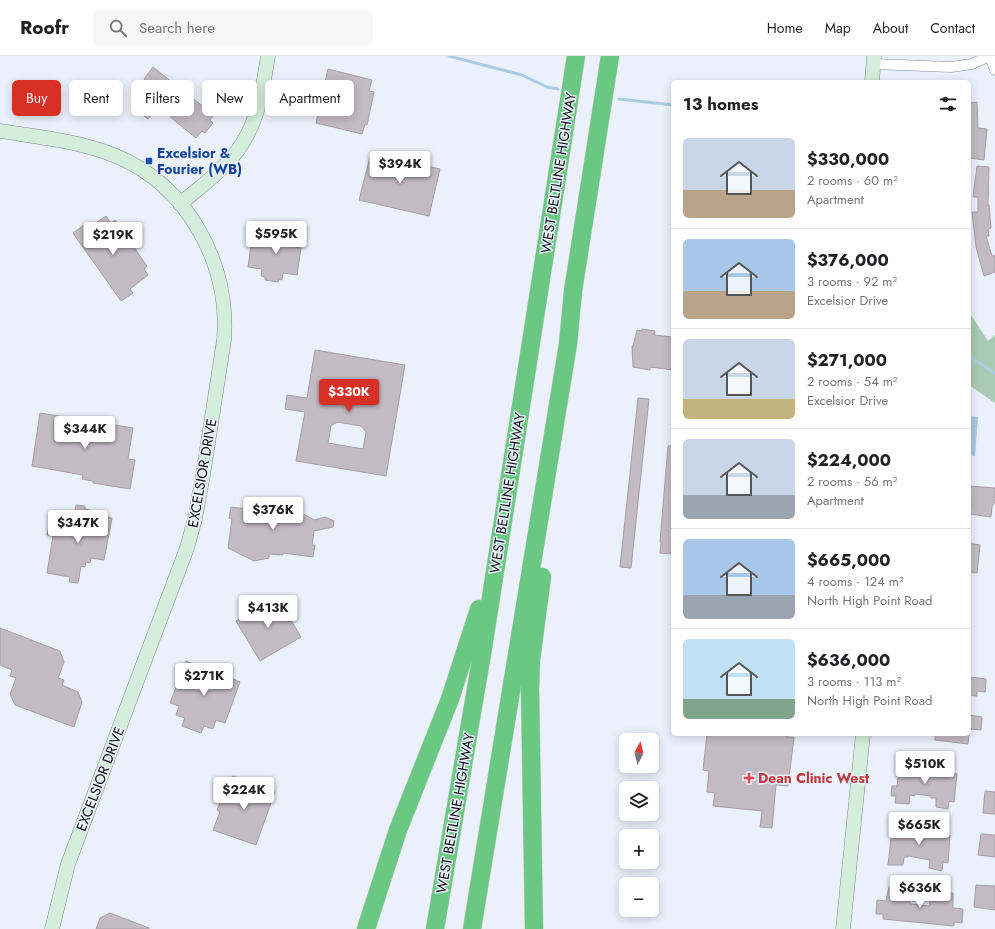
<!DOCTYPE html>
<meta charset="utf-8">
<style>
body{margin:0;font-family:Jost,sans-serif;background:#f6f6f6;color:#202124;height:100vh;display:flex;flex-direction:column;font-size:15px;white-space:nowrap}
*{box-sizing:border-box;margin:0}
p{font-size:13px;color:#757577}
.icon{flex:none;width:22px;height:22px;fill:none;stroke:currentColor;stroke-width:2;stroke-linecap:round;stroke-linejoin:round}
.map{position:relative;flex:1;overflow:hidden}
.drawer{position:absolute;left:671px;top:24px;width:300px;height:656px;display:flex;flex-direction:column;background:#fff;border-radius:6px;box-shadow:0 2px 10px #0003}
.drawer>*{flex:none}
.guide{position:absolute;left:12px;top:24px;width:380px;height:36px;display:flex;gap:8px}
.needle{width:26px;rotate:7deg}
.buttons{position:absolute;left:619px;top:677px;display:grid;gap:8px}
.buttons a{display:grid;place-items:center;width:40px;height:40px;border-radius:6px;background:#fff;box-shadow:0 2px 10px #0003;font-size:20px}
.price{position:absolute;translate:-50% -34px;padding:0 9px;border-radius:4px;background:#fff;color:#222;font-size:13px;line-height:26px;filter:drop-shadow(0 1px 2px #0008)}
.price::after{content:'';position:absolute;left:50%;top:24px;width:12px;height:9px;margin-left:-6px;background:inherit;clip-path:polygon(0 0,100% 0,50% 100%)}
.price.on{background:#d93025;color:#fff}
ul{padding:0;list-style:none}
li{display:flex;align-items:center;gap:12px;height:100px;padding:0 12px}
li+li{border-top:1px solid #e0e0e0}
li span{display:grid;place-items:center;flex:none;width:112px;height:80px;border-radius:6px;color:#555}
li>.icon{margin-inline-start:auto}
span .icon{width:48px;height:48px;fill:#fffc;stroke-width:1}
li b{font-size:17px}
h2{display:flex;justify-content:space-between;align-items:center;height:48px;padding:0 12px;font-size:17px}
.pill{padding:0 14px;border-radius:6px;background:#fff;box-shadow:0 2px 10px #0003;font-size:14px;line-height:36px}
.pill.on{background:#d93025;color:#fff}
header{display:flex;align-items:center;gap:24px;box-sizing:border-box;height:56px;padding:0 20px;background:#fff;border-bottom:1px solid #e0e0e0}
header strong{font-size:19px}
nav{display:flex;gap:22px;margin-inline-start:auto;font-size:14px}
.search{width:280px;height:36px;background:#f6f6f6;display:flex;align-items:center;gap:10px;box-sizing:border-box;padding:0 14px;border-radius:6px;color:#757577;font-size:15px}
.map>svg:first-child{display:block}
</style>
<header>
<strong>Roofr</strong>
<div class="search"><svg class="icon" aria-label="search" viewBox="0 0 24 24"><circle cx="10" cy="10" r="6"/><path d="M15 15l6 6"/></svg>Search here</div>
<nav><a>Home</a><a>Map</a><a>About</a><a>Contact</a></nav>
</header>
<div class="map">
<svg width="995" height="873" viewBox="0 0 995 873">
<rect width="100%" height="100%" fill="#ebf1fb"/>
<path fill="#aacab5" d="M969 256 988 285 995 279V347L969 329Z"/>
<path fill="#aacbe1" d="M969 360 978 361 975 400 969 399Z"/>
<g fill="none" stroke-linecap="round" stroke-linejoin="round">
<path stroke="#aacbe1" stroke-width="3" d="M449 0 522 19 547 31 558 33
M619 43 673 49
M969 300 995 317"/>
</g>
<path fill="#c3bbc3" stroke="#a79ea7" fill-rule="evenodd" d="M153 11 214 59 210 64 213 67 205 77 202 75 196 82 170 61 172 59 159 49 148 63 131 50 149 27 144 23Z
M328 13 372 24 369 35 374 36 367 69 365 68 362 78 316 67Z
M977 46 978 72 987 73 984 104 969 102V47Z
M371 97 440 113 429 160 359 144Z
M977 110 989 111 988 149H989L991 172 988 173 989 180H986L992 200 994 199 995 203V216L984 220 976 191 972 156H978V141H973Z
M106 160 111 167 115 164 147 210 144 213 148 219 130 233 133 237 121 245 73 177 84 169 87 173Z
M273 169 290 172V177L297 178 295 191 301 192 297 219 283 217 282 224 279 223 278 226 265 224V221L261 220 262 213 248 211 251 189 257 190 258 185 267 186 268 173 273 174Z
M642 273 655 275 654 279 673 281V314L650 311V314L633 311 632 290H633L637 274 642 275Z
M315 294 405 309 386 420 296 405 305 356 285 353 287 339 307 342ZM337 366 361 370 366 376 363 393 328 387 331 370Z
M638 342 649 343 631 512 620 511Z
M40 357 133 372 128 403 135 404 130 433 93 427V425L82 423 83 419 32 410Z
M668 390H673V498L660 497 661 486H660Z
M969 430 995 432V446L992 450 991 461 970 458 971 448 969 443Z
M276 445 315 464 325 461 334 465 333 471 314 475 312 489H315L313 501 283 497V499L269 498V502L254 505 228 492 232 463 229 462 231 451 247 453V450Z
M76 449 85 450V453L90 454 89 458 112 462 104 504 91 502 90 507 86 506 85 511 81 510 78 527 69 526 70 521 47 517 53 480 47 479 49 469 73 472Z
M969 487 980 489 977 517 969 516Z
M277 541 301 581 260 605 236 565Z
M0 572 60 595 64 606 58 622 64 624 62 629 78 636 82 646 74 671 15 649 10 638 16 622 10 620 12 614 0 609Z
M186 605 203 612 204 610 240 626 225 667 216 664 213 673 204 670 201 677 182 670 185 662 176 659 179 650 170 647Z
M969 621 986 623 985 636 977 635V640L969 639Z
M969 659 982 661 981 674 969 673Z
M707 678H787V681H794L788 730 776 729 772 772 760 771 762 755 713 750 715 737 707 736 709 715 703 714Z
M935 678H969L968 688 935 684Z
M900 703 913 706 912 715 934 719 939 718 940 709H953L952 717 957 718 954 746 949 745 948 753 936 751V742H931V740L915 738V740L910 739 909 748 895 747 896 740H891L892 730H897Z
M233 720 275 736 256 789 213 774 220 756 217 754 224 736 227 738Z
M985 735 995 736V758L983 757Z
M893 765 907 768 906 776 928 780 933 779 934 771H947L946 778 950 779 948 807 943 806 942 815 929 812 930 804 908 800V801H904L903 809H888Z
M981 778 995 779V801L978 799Z
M976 829 995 830V854L974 851Z
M889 831 911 834 910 848 929 850 932 836 953 837V852L963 853 962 867 954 866V870L883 863V858H876L877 844 886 845Z
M110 857 149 872V873H96L100 862Z"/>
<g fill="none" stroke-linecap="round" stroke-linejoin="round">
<defs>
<path id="street" d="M990 0 995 14
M874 8 951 11 972 8 990 0"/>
<path id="secondary" d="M872 26 874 0
M0 75C39 81 79 85 116 100 188 130 230 208 224 284L203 419 195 463 187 492 68 808 52 873
M180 148C201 130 227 112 242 88 259 61 263 31 268 0
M843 873 863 678"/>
<path id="highway" d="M366 873 398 774 450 643 479 553
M435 873 483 592 576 0
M472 873 568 288 573 235 610 0
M534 873 530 633 531 604 542 521"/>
</defs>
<use href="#street" stroke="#848992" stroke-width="11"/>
<use href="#secondary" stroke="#848992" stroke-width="15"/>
<use href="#highway" stroke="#cececf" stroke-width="19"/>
<use href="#street" stroke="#fff" stroke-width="10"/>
<use href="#secondary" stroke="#d3eeda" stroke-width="14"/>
<use href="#highway" stroke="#6bc883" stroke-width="18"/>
</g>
<rect fill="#1a4fb4" stroke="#ebf1fb" stroke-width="1.5" x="145" y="101" width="8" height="8" rx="2"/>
<path fill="#e0444e" stroke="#ebf1fb" stroke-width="1.5" d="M747 716h4v4h4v4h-4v4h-4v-4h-4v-4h4z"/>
<g text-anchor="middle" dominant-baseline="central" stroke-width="3" stroke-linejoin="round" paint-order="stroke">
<g font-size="14" font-weight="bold" fill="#164399" stroke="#ebf1fb" text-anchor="start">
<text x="157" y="97">Excelsior &amp;<tspan x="157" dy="16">Fourier (WB)</tspan></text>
</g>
<g font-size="14" fill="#0a0c0f" stroke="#ebf1fb">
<text transform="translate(558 117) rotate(-81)">WEST BELTLINE HIGHWAY</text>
<text transform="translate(202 417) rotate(-80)">EXCELSIOR DRIVE</text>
<text transform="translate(507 437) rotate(-81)">WEST BELTLINE HIGHWAY</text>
<text transform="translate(100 723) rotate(-69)">EXCELSIOR DRIVE</text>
<text transform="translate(455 757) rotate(-80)">WEST BELTLINE HIGHWAY</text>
</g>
<g font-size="14" font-weight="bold" fill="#be3a42" stroke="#ebf1fb" text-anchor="start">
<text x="758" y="722">Dean Clinic West</text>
</g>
</g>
</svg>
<div class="buttons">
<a><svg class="needle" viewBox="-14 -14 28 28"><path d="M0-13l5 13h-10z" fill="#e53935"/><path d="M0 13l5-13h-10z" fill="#757577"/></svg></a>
<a><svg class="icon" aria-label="layers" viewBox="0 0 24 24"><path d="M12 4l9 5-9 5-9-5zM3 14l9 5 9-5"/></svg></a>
<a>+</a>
<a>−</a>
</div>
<b class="price" style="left:400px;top:129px">$394K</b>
<b class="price" style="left:276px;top:199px">$595K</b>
<b class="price" style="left:113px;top:200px">$219K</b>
<b class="price on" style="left:349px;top:357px">$330K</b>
<b class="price" style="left:85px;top:394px">$344K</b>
<b class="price" style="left:273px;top:475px">$376K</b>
<b class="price" style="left:78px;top:488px">$347K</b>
<b class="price" style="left:268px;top:573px">$413K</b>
<b class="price" style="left:204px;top:641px">$271K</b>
<b class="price" style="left:925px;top:729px">$510K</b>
<b class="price" style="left:244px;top:755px">$224K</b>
<b class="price" style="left:919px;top:790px">$665K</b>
<b class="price" style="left:920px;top:853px">$636K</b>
<div class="guide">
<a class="pill on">Buy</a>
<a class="pill">Rent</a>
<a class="pill">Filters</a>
<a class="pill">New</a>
<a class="pill">Apartment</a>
</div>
<section class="drawer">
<h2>13 homes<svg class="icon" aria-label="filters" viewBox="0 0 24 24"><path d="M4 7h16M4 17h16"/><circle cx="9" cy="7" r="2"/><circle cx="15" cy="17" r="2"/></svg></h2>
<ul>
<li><span style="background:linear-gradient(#c9d6e8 65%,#b9a48a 0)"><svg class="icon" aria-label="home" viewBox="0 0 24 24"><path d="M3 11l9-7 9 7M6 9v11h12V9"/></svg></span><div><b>$330,000</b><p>2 rooms · 60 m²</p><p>Apartment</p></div></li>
<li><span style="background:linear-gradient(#a9c7e8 65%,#b9a48a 0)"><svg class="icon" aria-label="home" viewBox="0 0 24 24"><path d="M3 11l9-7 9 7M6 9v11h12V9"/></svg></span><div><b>$376,000</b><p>3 rooms · 92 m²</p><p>Excelsior Drive</p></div></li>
<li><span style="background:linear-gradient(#c9d6e8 75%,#c2b280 0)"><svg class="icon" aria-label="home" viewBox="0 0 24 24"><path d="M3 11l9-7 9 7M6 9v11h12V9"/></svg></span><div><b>$271,000</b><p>2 rooms · 54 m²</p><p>Excelsior Drive</p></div></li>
<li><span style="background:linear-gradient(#c9d6e8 70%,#9aa5b1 0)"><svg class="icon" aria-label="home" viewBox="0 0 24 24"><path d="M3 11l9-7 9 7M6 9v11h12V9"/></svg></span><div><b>$224,000</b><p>2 rooms · 56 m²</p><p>Apartment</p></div></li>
<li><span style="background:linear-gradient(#a9c7e8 70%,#9aa5b1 0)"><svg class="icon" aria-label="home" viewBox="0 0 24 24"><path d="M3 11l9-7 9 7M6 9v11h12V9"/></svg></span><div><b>$665,000</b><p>4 rooms · 124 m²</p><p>North High Point Road</p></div></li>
<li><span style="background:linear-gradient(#bfe0f5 75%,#7fa58c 0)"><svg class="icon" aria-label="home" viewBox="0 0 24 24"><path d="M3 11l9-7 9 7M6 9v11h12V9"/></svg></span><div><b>$636,000</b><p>3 rooms · 113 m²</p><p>North High Point Road</p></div></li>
</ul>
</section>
</div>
